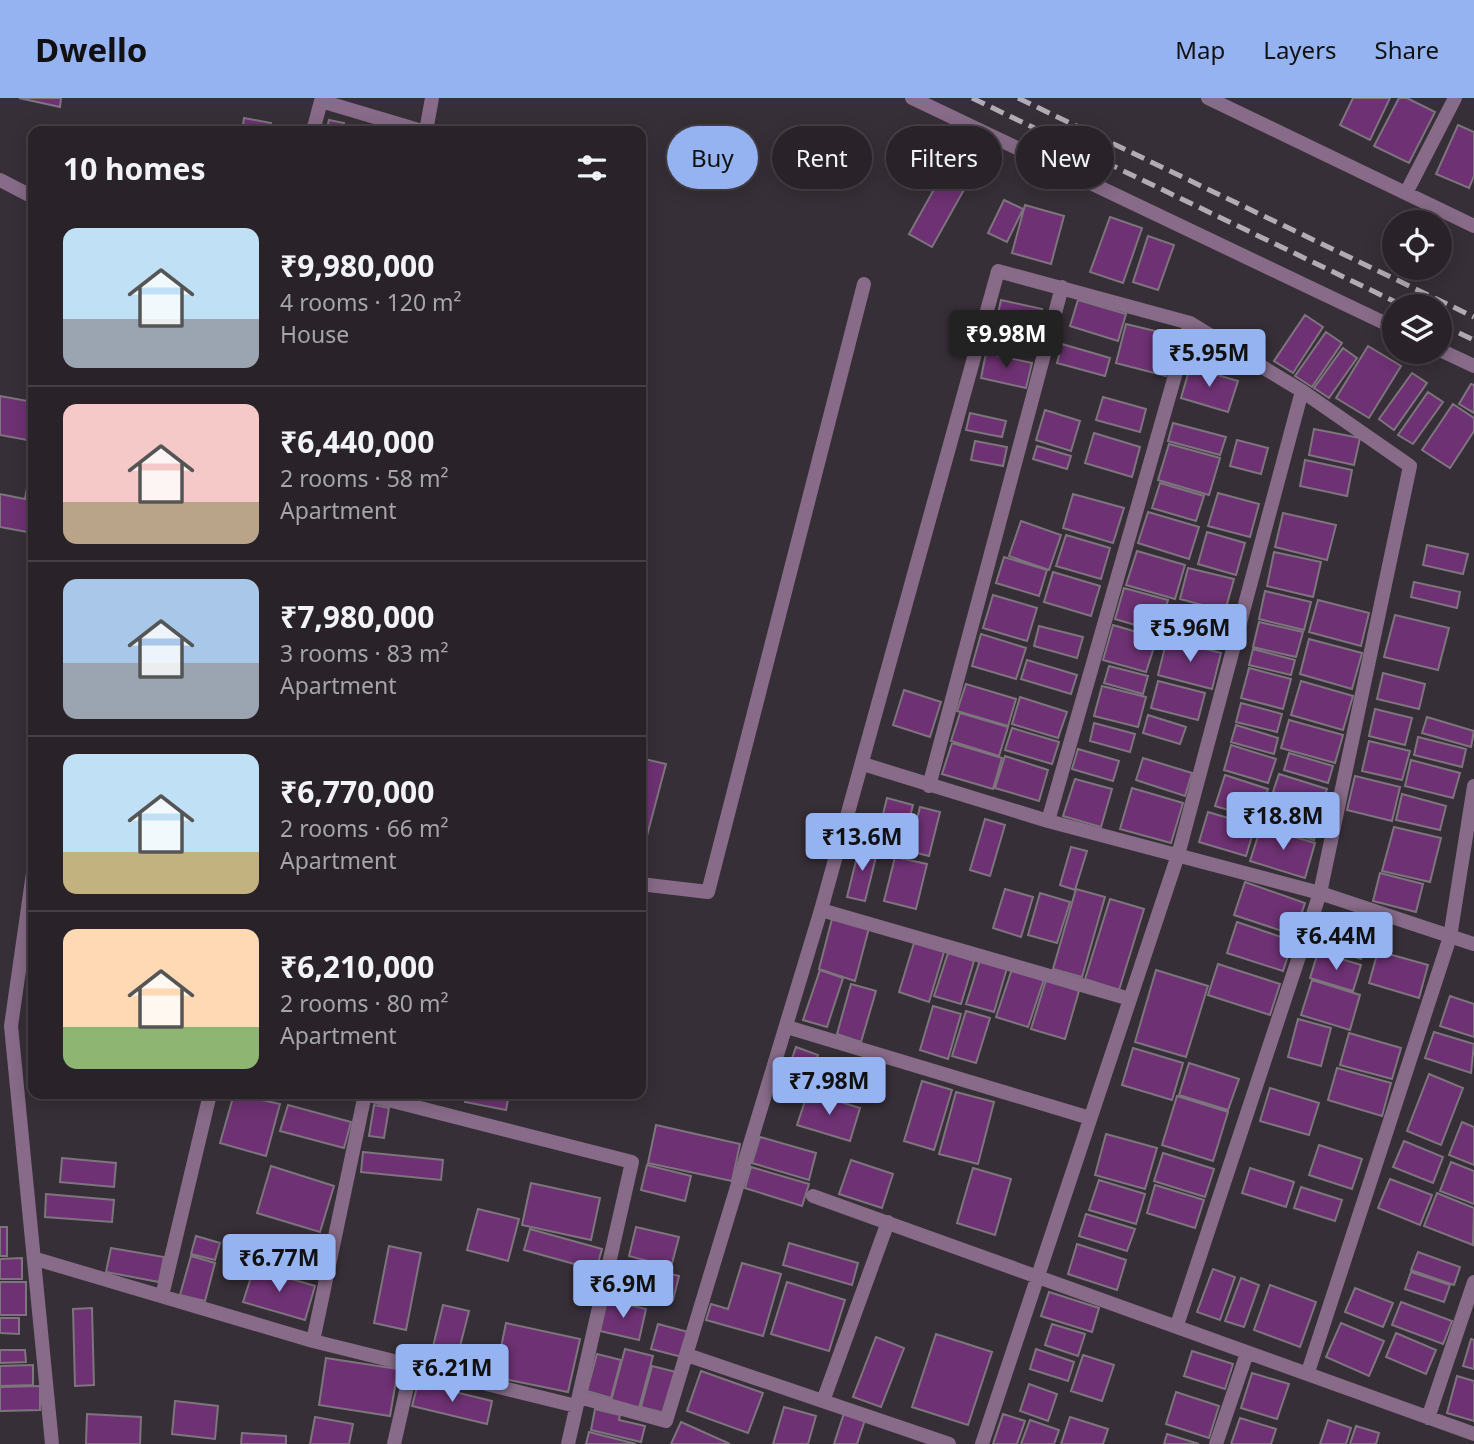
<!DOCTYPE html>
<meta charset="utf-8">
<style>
body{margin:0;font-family:"Noto Sans",sans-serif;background:#312b31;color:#f1f3f6;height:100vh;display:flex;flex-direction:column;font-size:26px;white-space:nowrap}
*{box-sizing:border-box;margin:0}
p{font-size:23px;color:#a5a4a8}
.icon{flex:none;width:38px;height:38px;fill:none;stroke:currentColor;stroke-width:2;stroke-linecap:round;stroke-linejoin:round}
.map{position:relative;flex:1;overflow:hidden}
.panel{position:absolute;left:28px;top:28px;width:618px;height:973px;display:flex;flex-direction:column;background:#292329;border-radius:14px;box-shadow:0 4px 18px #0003,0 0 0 2px #454046}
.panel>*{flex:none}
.banner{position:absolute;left:667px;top:28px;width:665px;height:63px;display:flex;gap:14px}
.tools{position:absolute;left:1382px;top:112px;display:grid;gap:14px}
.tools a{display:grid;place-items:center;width:70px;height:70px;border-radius:50%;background:#292329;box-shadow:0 4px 18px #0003,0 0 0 2px #454046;font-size:35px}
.price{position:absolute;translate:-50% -60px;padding:0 16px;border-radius:7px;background:#95b2f1;color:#111;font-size:23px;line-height:46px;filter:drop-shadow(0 2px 4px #0008)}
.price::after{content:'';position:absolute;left:50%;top:42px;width:21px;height:16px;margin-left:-10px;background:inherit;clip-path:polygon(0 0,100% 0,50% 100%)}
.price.on{background:#222;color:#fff}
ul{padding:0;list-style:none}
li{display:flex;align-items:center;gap:21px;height:175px;padding:0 35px}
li+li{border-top:2px solid #454046}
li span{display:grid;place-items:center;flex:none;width:196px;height:140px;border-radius:14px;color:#555}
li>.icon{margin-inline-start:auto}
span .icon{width:84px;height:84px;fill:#fffc;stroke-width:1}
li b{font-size:30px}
h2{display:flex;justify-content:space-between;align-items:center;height:84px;padding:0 35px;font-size:30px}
.pill{padding:0 24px;border-radius:32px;background:#292329;box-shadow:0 4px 18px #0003,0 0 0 2px #454046;font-size:24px;line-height:63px}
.pill.on{background:#95b2f1;color:#111}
header{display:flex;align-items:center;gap:42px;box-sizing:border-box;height:98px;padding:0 35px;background:#95b2f1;color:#111}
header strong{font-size:33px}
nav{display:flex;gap:38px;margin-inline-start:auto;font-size:24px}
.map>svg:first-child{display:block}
</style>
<header>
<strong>Dwello</strong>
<nav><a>Map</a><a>Layers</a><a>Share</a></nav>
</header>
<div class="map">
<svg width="1474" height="1346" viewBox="0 0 1474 1346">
<rect width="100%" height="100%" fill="#372f37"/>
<path fill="#6e3173" stroke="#7d747d" stroke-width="2" d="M19 0H61L60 9Z
M1353 0H1390L1370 42 1340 27Z
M1399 0H1407L1435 14 1409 65 1374 48Z
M244 20 271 25 269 33H242Z
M329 22 344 25 342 33H326Z
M1458 27 1474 34V78L1469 90 1436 76Z
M947 68 970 81 932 149 909 136Z
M1004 102 1023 111 1007 144 988 135Z
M1025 107 1064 118 1051 166 1012 155Z
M1110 119 1142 130 1123 185 1090 174Z
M1148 138 1174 147 1158 192 1133 184Z
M1001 202 1042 211 1038 230 997 220Z
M1078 202 1126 216 1118 243 1070 228Z
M1305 217 1323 229 1293 275 1274 263Z
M994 223 1039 233 1034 255 989 245Z
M1126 226 1176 238 1166 278 1116 265Z
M1326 234 1342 245 1312 289 1295 278Z
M1062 246 1110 260 1105 278 1057 265Z
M1368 248 1401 268 1369 320 1336 300Z
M1343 250 1357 260 1329 300 1314 290Z
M986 255 1032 265 1026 290 981 280Z
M1190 269 1238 283 1228 314 1181 300Z
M1412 275 1427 285 1394 332 1379 321Z
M1471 286 1474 287V315L1459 306Z
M1428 294 1443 304 1413 346 1398 337Z
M0 298 33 304V343L0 337Z
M1103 299 1146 311 1140 334 1096 322Z
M1453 306 1474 320V333L1450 370 1422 352Z
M1045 312 1080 323 1071 353 1036 342Z
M970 315 1006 323 1002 339 966 332Z
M1173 325 1226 339 1220 357 1168 343Z
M1314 331 1360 340 1354 367 1309 357Z
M1094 335 1140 349 1132 379 1085 365Z
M1237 342 1268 350 1261 376 1230 368Z
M975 343 1007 349 1003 368 971 362Z
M1169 346 1220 360 1209 397 1158 382Z
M1037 348 1071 358 1067 371 1033 361Z
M33 357V435L0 429V396L25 401Z
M1305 362 1352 372 1347 398 1300 388Z
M1160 385 1204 398 1196 423 1152 410Z
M1218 395 1259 406 1250 439 1208 428Z
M1073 396 1124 410 1113 445 1063 430Z
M1148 414 1199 429 1189 461 1138 445Z
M1283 415 1336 427 1327 462 1275 449Z
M1021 423 1061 437 1049 472 1009 458Z
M1207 434 1245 445 1236 477 1198 466Z
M1066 437 1110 450 1101 481 1056 468Z
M1427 447 1468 456 1463 476 1423 467Z
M1137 453 1185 467 1175 501 1126 487Z
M1274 454 1321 464 1313 499 1267 488Z
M1004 459 1047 472 1039 498 996 485Z
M1188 470 1234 481 1225 513 1180 501Z
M1053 474 1100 488 1091 518 1044 504Z
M1414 484 1460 494 1457 510 1411 499Z
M1124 490 1168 502 1159 534 1115 521Z
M1265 493 1311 504 1304 532 1259 521Z
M993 497 1037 510 1027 543 983 530Z
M1318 502 1369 515 1361 548 1309 534Z
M1176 509 1228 524 1222 545 1170 531Z
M1395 517 1449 530 1438 572 1384 559Z
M1259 524 1303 534 1296 559 1253 549Z
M1113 527 1157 540 1146 574 1103 562Z
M1039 528 1083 539 1077 560 1034 548Z
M981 536 1026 550 1016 581 972 568Z
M1167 541 1221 555 1212 591 1158 577Z
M1309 541 1362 555 1352 591 1300 576Z
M1253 551 1295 562 1291 577 1249 567Z
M1027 562 1077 577 1071 596 1021 581Z
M1109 568 1148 578 1143 596 1104 585Z
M1249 570 1291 581 1283 611 1241 600Z
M1383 575 1425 586 1419 611 1377 601Z
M1158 583 1205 595 1198 622 1151 610Z
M1301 583 1353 598 1343 632 1291 617Z
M966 586 1016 601 1008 628 957 613Z
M1102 588 1146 599 1138 629 1094 618Z
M904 592 941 604 930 639 893 627Z
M1020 599 1067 614 1058 640 1012 626Z
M1241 605 1282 616 1277 634 1236 624Z
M1375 611 1412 620 1405 647 1369 638Z
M960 615 1008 629 999 658 951 643Z
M1148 617 1186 629 1180 646 1143 635Z
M1427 619 1474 633 1471 649 1422 635Z
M1289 622 1343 637 1335 665 1281 650Z
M1094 625 1135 636 1130 654 1090 643Z
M1236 627 1278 640 1274 656 1231 644Z
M1012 630 1059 644 1052 666 1005 652Z
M1418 639 1466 651 1462 669 1414 657Z
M1369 643 1410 653 1402 682 1362 673Z
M952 645 1002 660 993 691 942 676Z
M1231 647 1276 661 1268 685 1224 672Z
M1078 651 1119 663 1113 683 1072 671Z
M1289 655 1333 668 1328 685 1284 672Z
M1005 658 1048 672 1039 703 995 690Z
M640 660 666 666 640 764Z
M1143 660 1192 675 1185 698 1136 682Z
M1411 662 1460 675 1453 700 1405 688Z
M1279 676 1327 691 1321 709 1273 694Z
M1225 677 1268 691 1259 721 1215 708Z
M1355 678 1400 689 1392 723 1347 712Z
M1075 681 1112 691 1101 729 1063 718Z
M1132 690 1183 705 1171 745 1120 731Z
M1402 696 1446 708 1440 732 1396 722Z
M887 700 913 707 902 750 876 744Z
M1280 700 1323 713 1314 742 1270 729Z
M920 709 940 714 929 758 909 753Z
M1208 714 1255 728 1246 758 1199 744Z
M985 721 1005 727 990 778 970 772Z
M1261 729 1315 745 1305 780 1250 763Z
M1394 729 1441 740 1430 784 1382 773Z
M860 747 878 751 865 803 847 799Z
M1071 749 1087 753 1075 792 1060 787Z
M895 759 927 766 916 811 884 803Z
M1380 775 1423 786 1416 814 1373 803Z
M1245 784 1305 805 1294 837 1234 817Z
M1005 791 1033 799 1021 839 993 830Z
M1076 791 1105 799 1082 879 1053 871Z
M1040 795 1070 804 1057 845 1028 837Z
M1110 801 1144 811 1119 892 1085 881Z
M1327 818 1370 831 1361 861 1318 848Z
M832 821 869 830 855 883 819 871Z
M1237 824 1293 843 1283 873 1227 855Z
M914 845 944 854 929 904 899 894Z
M1378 853 1428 867 1419 900 1369 885Z
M1318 854 1361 867 1353 893 1310 880Z
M948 855 974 863 961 906 934 898Z
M980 862 1007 870 994 914 966 906Z
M1218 866 1280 886 1270 917 1208 897Z
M1012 871 1044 881 1028 929 996 919Z
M820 872 843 880 827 929 803 922Z
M1156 872 1208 888 1186 959 1135 944Z
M1046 882 1079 893 1065 941 1031 931Z
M1312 882 1360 897 1350 932 1301 917Z
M851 886 876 893 861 944 837 936Z
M1450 898 1474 906V939L1440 928Z
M933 908 961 916 948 961 920 952Z
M966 913 990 920 976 965 952 958Z
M1298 921 1331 930 1321 968 1288 959Z
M1434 934 1474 946 1471 975 1425 960Z
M1349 935 1401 950 1392 981 1340 967Z
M796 949 818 957 809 983 787 975Z
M1133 950 1183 965 1172 1002 1122 987Z
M828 960 856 970 846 1001 817 992Z
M1189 965 1239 981 1228 1012 1179 997Z
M1337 970 1391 985 1382 1018 1328 1002Z
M1429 976 1463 990 1441 1047 1407 1033Z
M922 983 952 992 934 1052 904 1043Z
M1270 990 1319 1005 1309 1037 1260 1023Z
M808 994 860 1010 850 1043 797 1027Z
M956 994 994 1004 978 1066 939 1056Z
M234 996 280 1006 266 1058 220 1045Z
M466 996H509L506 1012 465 1004Z
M1177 998 1228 1014 1213 1063 1162 1047Z
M288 1007 351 1024 344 1050 280 1033Z
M374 1007 389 1010 384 1040 369 1038Z
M1462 1024 1474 1029V1067L1449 1057Z
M656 1027 740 1046 732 1083 648 1065Z
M1106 1036 1157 1050 1145 1091 1095 1077Z
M760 1039 816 1055 809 1082 752 1065Z
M1404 1043 1443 1059 1433 1085 1393 1069Z
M1319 1047 1362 1061 1352 1091 1309 1077Z
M363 1054 443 1062 441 1082 361 1074Z
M1163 1055 1214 1071 1205 1099 1154 1083Z
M62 1060 116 1065 114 1089 60 1084Z
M851 1062 893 1076 882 1110 839 1096Z
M1451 1064 1474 1073V1106L1440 1093Z
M647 1067 691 1078 685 1103 641 1092Z
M271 1068 334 1088 320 1134 257 1115Z
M751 1069 809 1086 802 1108 745 1090Z
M973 1070 1011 1081 995 1137 957 1125Z
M1250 1070 1294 1084 1286 1109 1242 1095Z
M1390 1081 1432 1097 1420 1127 1378 1110Z
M1099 1082 1145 1096 1136 1126 1089 1112Z
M531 1085 600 1100 591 1142 522 1127Z
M1155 1087 1204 1102 1195 1130 1147 1115Z
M1301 1089 1342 1102 1335 1123 1294 1110Z
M1437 1095 1474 1110 1473 1147 1424 1128Z
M46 1096 114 1102 112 1124 45 1119Z
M478 1111 519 1121 508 1163 467 1152Z
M1086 1116 1135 1131 1127 1153 1079 1138Z
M0 1129H7V1158H0Z
M636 1129 679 1139 671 1169 629 1158Z
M530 1131 602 1151 596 1172 524 1152Z
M196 1138 220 1145 215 1162 191 1156Z
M789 1145 858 1165 852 1187 783 1167Z
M1077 1146 1126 1162 1117 1192 1068 1176Z
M389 1148 421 1155 406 1232 374 1225Z
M111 1150 164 1159 159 1184 106 1174Z
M1418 1154 1460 1169 1454 1187 1411 1172Z
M191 1158 215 1165 205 1203 180 1197Z
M22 1160V1181H0V1161Z
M622 1164 679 1178 673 1202 616 1187Z
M742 1165 781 1176 763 1238 706 1222 711 1206 728 1211Z
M254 1170 315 1188 305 1222 243 1204Z
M1213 1171 1235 1179 1220 1222 1197 1214Z
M1411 1174 1450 1187 1444 1204 1405 1191Z
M1241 1180 1259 1187 1244 1229 1225 1223Z
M0 1184H26V1217H0Z
M787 1184 845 1202 829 1253 771 1236Z
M1270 1187 1316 1204 1300 1249 1254 1232Z
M1355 1190 1393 1205 1383 1229 1345 1214Z
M1049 1194 1099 1210 1092 1234 1041 1218Z
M607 1202 646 1211 639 1242 600 1233Z
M1401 1204 1452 1223 1443 1246 1392 1227Z
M443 1207 469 1213 455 1268 430 1261Z
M92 1210 94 1287 75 1288 73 1211Z
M0 1220H19V1236L0 1235Z
M506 1225 580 1241 568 1294 495 1279Z
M1341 1225 1384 1243 1369 1278 1326 1259Z
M658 1226 688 1234 682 1259 651 1251Z
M1052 1226 1085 1236 1078 1258 1045 1247Z
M1396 1235 1436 1252 1426 1276 1386 1259Z
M936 1236 992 1254 968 1327 912 1309Z
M876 1239 904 1250 881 1309 853 1299Z
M1471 1241 1474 1242V1271L1463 1268Z
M625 1251 653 1258 639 1310 611 1303Z
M1036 1251 1074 1264 1068 1283 1030 1271Z
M0 1252H25L26 1264 0 1265Z
M1192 1253 1233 1266 1225 1291 1184 1278Z
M597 1256 621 1262 611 1300 587 1293Z
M1083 1257 1114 1267 1102 1303 1071 1293Z
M326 1260 398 1271 390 1318 319 1307Z
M33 1267V1287L0 1288V1268Z
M652 1268 676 1274 665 1315 641 1309Z
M701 1273 763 1295 748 1335 687 1313Z
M1252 1275 1289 1286 1277 1321 1241 1310Z
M1457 1278 1474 1283V1323L1447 1315Z
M418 1285 492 1303 487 1326 412 1308Z
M1029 1286 1057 1296 1048 1323 1020 1313Z
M40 1288V1312L0 1313V1289Z
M1176 1294 1219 1308 1209 1340 1166 1326Z
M175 1303 218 1308 215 1341 172 1336Z
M784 1309 816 1318 808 1346H773Z
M595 1311 620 1317 619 1322 645 1328 641 1344 591 1332Z
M844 1315 865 1322 857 1346H834Z
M87 1316 141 1319 140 1346H86Z
M1003 1316 1025 1323 1017 1346H993Z
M315 1319 353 1326 349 1346H310Z
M1070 1319 1108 1331 1103 1346H1061Z
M1240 1320 1276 1331 1271 1346H1231Z
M1030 1322 1059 1332 1054 1346H1021Z
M1328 1322 1351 1330 1346 1346H1320Z
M681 1324 730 1346H671Z
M1356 1328 1379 1335 1376 1346H1350Z
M589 1334 636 1346H586Z
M242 1335 286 1338V1346H241Z
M1167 1336 1199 1346H1164Z"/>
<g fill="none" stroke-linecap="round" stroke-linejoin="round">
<path stroke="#876b88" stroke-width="14" d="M912 0 1395 230
M1208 0 1474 128
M313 33 321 3 422 33
M426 33 432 0
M0 82 33 99
M1406 95 1455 0
M1440 252 1474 268
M863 666 1048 723 1320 795 1474 846
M929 688 1062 189
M1048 723 1190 225
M33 775 11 928 52 1346
M640 786 708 794 864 186
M821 812 1130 901
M787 929 1090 1020
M365 996 632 1064 568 1346
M813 1098 1474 1336
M36 1161 313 1243 365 996
M162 1198 210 996
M313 1243 576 1308
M687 1257 949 1346
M1308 1274 1450 839 1474 688
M579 1299 666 1323 821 812 998 173 1190 225 1302 293 1410 368 1320 795 1177 1227
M823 1303 888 1124
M1428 1320 1474 1184
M394 1346 412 1267
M982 1346 1178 757 1302 293
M1216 1346 1247 1255"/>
<path stroke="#b2acb2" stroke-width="5" stroke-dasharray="14 7" stroke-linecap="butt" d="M972 0 1404 208
M1018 0 1474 219
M1440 226 1474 242"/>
</g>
</svg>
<div class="tools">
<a><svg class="icon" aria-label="locate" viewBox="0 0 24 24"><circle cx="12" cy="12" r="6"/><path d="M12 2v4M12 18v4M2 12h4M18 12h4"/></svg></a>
<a><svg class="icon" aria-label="layers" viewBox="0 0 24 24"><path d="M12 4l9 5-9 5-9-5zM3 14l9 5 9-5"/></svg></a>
</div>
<b class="price on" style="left:1006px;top:272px">₹9.98M</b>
<b class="price" style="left:1209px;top:291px">₹5.95M</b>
<b class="price" style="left:1190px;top:566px">₹5.96M</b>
<b class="price" style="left:1283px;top:754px">₹18.8M</b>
<b class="price" style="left:862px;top:775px">₹13.6M</b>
<b class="price" style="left:1336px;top:874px">₹6.44M</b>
<b class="price" style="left:829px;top:1019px">₹7.98M</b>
<b class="price" style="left:279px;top:1196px">₹6.77M</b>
<b class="price" style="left:623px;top:1222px">₹6.9M</b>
<b class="price" style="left:452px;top:1306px">₹6.21M</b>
<div class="banner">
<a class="pill on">Buy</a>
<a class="pill">Rent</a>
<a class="pill">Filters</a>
<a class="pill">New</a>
</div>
<section class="panel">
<h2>10 homes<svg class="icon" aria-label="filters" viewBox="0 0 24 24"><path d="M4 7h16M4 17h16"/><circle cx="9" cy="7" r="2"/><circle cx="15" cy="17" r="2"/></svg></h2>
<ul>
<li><span style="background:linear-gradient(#bfe0f5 65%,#9aa5b1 0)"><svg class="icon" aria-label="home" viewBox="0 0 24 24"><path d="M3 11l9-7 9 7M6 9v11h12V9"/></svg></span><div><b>₹9,980,000</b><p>4 rooms · 120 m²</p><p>House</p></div></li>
<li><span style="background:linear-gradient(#f6c9c9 70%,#b9a48a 0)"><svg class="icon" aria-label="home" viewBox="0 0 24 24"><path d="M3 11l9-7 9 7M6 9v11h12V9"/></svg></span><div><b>₹6,440,000</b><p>2 rooms · 58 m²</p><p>Apartment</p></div></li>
<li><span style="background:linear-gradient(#a9c7e8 60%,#9aa5b1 0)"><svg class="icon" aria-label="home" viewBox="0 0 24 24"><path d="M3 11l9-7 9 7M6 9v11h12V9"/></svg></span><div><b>₹7,980,000</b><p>3 rooms · 83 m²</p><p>Apartment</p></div></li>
<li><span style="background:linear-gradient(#bfe0f5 70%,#c2b280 0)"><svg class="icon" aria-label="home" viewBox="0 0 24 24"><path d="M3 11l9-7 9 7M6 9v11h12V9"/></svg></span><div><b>₹6,770,000</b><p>2 rooms · 66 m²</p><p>Apartment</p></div></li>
<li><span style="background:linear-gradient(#ffd9b3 70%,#8fb573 0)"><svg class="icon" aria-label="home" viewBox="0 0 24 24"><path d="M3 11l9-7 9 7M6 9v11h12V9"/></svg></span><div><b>₹6,210,000</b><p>2 rooms · 80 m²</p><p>Apartment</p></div></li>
</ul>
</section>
</div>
